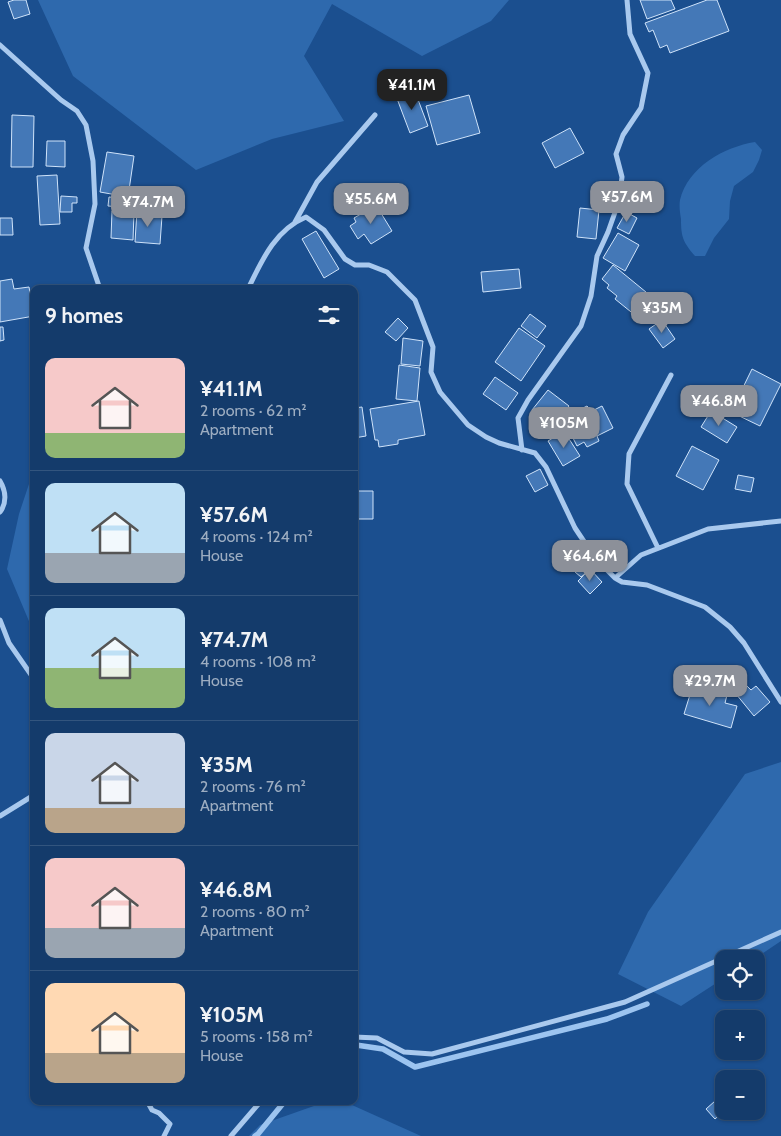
<!DOCTYPE html>
<meta charset="utf-8">
<style>
body{margin:0;font-family:Cabin,sans-serif;background:#1d4271;color:#f1f3f6;height:100vh;display:flex;flex-direction:column;font-size:19px;white-space:nowrap}
*{box-sizing:border-box;margin:0}
p{font-size:16px;color:#9dadc1}
.icon{flex:none;width:28px;height:28px;fill:none;stroke:currentColor;stroke-width:2;stroke-linecap:round;stroke-linejoin:round}
.map{position:relative;flex:1;overflow:hidden}
.drawer{position:absolute;left:30px;top:285px;width:328px;height:820px;display:flex;flex-direction:column;background:#143b6b;border-radius:10px;box-shadow:0 1px 4px #0004,0 0 0 1px #33557e}
.drawer>*{flex:none}
.fabs{position:absolute;left:715px;top:950px;display:grid;gap:10px}
.fabs a{display:grid;place-items:center;width:50px;height:50px;border-radius:10px;background:#143b6b;box-shadow:0 1px 4px #0004,0 0 0 1px #33557e;font-size:25px}
.price{position:absolute;translate:-50% -42px;padding:0 11px;border-radius:10px;background:#8c9099;color:#fff;font-size:16px;line-height:32px;filter:drop-shadow(0 1px 2px #0008)}
.price::after{content:'';position:absolute;left:50%;top:30px;width:15px;height:11px;margin-left:-8px;background:inherit;clip-path:polygon(0 0,100% 0,50% 100%)}
.price.on{background:#222;color:#fff}
ul{padding:0;list-style:none}
li{display:flex;align-items:center;gap:15px;height:125px;padding:0 15px}
li+li{border-top:1px solid #33557e}
li span{display:grid;place-items:center;flex:none;width:140px;height:100px;border-radius:10px;color:#555}
li>.icon{margin-inline-start:auto}
span .icon{width:60px;height:60px;fill:#fffc;stroke-width:1}
li b{font-size:21px}
h2{display:flex;justify-content:space-between;align-items:center;height:60px;padding:0 15px;font-size:21px}
.map>svg:first-child{display:block}
</style>
<div class="map">
<svg width="781" height="1136" viewBox="0 0 781 1136">
<rect width="100%" height="100%" fill="#1b4f8f"/>
<path fill="#2e69ad" d="M38 0H509L491 21 422 56 332 4 304 56 344 121 272 139 196 170 73 76Z
M755 142 762 150 759 160 753 172 734 186 730 201 729 219 714 238 705 256H695C683 242 681 237 681 219 680 213 679 206 680 200 688 167 724 147 755 142Z
M34 474V633L7 569 19 514 32 475Z
M781 762V941L754 959H724V978L681 1006 618 974 648 912 745 774Z
M328 1101H343L421 1136H249L260 1125Z"/>
<g fill="none" stroke-linecap="round" stroke-linejoin="round">
<path stroke="#9cc4f0" stroke-width="5.5" d="M354 1046 356 1045 383 1049 415 1067 607 1019 647 1004
M255 1136 258 1134 285 1101"/>
</g>
<path fill="#4478b7" stroke="#cfe3fa" d="M14 0H26L30 14 14 19 8 2Z
M640 0H671L675 9 647 19Z
M707 0H717L729 31 670 53 667 45 660 48 653 30 649 32 645 23Z
M414 89 428 126 410 133 396 96Z
M469 95 480 133 437 145 426 106Z
M12 115 34 116 33 167H11Z
M570 128 584 153 555 168 542 143Z
M47 141H65V167L46 166Z
M107 152 134 156 128 197 100 192Z
M57 175 60 224 40 225 37 176Z
M156 192 183 199 179 215 152 209Z
M370 194 376 203 366 208 361 199Z
M61 196 77 197V203H72V212H60Z
M109 197 121 198 120 207 108 206Z
M376 205 392 231 371 244 364 234 358 239 350 226 356 222 354 218Z
M580 208 599 210 596 239 577 237Z
M137 210 149 211V215L162 216 160 244 135 242Z
M112 211 134 213 133 240 111 238Z
M626 212 637 218 629 234 617 228Z
M0 218H12L13 235H0Z
M316 231 339 269 324 278 302 239Z
M618 233 639 245 625 271 603 258Z
M613 265 652 297 644 307 648 310 641 320 615 299 617 296 607 288 609 285 602 279Z
M519 269 521 288 483 292 481 272Z
M12 279 14 289 29 287 34 316 0 322V281Z
M530 314 546 326 537 338 521 326Z
M398 318 408 328 396 341 385 332Z
M662 320 675 339 663 348 649 329Z
M0 327H3L4 340 0 341Z
M519 328 545 346 521 381 495 362Z
M403 338 423 341 420 366 401 364Z
M399 365 420 368 417 401 396 399Z
M752 369 781 384 760 426 731 412Z
M495 377 518 393 506 410 483 394Z
M548 390 569 406 553 426 532 410Z
M419 401 425 435 398 440V444L379 447 378 440H375L370 409Z
M587 406 592 411 602 406 613 428 597 436 599 441 587 447 584 442 577 446 563 418Z
M362 407 366 436 354 438V408Z
M711 411 737 427 727 443 701 427Z
M564 431 580 456 563 466 548 441Z
M692 446 719 460 703 490 676 476Z
M540 469 548 485 535 492 526 476Z
M738 475 754 478 751 492 735 489Z
M354 491H373V519H354Z
M582 565 588 571 581 577 575 572Z
M590 569 602 582 590 594 578 581Z
M693 685 727 695 725 703 737 706 731 728 684 714Z
M746 685 751 690 756 686 770 702 754 716 736 694Z
M724 1093V1111L715 1119 706 1109Z"/>
<g fill="none" stroke-linecap="round" stroke-linejoin="round">
<path stroke="#a9c9ee" stroke-width="5" d="M0 45 61 100 77 111 86 125 93 161 95 204 86 248 100 289
M295 222 317 182 375 115
M248 289C262 260 275 230 306 217L324 230 345 259 355 265H369L387 272 415 300 433 347 431 372 440 392 468 425 486 437 499 443 535 453 546 467 575 528 595 558 615 578 641 555 708 529 781 521
M522 450 518 418 528 400 581 326 591 296 597 256 608 232 619 201 622 177 616 154 623 135 641 108 648 73 630 34 627 0
M0 481C6 491 7 503 0 512
M658 548 627 484 629 454 671 375
M615 578 622 582 647 585 705 607 730 627 744 643 781 702
M0 620 9 643 34 679
M0 816 34 795
M354 1037 377 1038 404 1052 432 1054 625 1002 781 932
M147 1101 152 1110 159 1113 170 1124 164 1136
M231 1136 261 1101"/>
</g>
</svg>
<div class="fabs">
<a><svg class="icon" aria-label="locate" viewBox="0 0 24 24"><circle cx="12" cy="12" r="6"/><path d="M12 2v4M12 18v4M2 12h4M18 12h4"/></svg></a>
<a>+</a>
<a>−</a>
</div>
<b class="price on" style="left:412px;top:111px">¥41.1M</b>
<b class="price" style="left:627px;top:223px">¥57.6M</b>
<b class="price" style="left:371px;top:225px">¥55.6M</b>
<b class="price" style="left:148px;top:228px">¥74.7M</b>
<b class="price" style="left:662px;top:334px">¥35M</b>
<b class="price" style="left:719px;top:427px">¥46.8M</b>
<b class="price" style="left:564px;top:449px">¥105M</b>
<b class="price" style="left:590px;top:582px">¥64.6M</b>
<b class="price" style="left:710px;top:707px">¥29.7M</b>
<section class="drawer">
<h2>9 homes<svg class="icon" aria-label="filters" viewBox="0 0 24 24"><path d="M4 7h16M4 17h16"/><circle cx="9" cy="7" r="2"/><circle cx="15" cy="17" r="2"/></svg></h2>
<ul>
<li><span style="background:linear-gradient(#f6c9c9 75%,#8fb573 0)"><svg class="icon" aria-label="home" viewBox="0 0 24 24"><path d="M3 11l9-7 9 7M6 9v11h12V9"/></svg></span><div><b>¥41.1M</b><p>2 rooms · 62 m²</p><p>Apartment</p></div></li>
<li><span style="background:linear-gradient(#bfe0f5 70%,#9aa5b1 0)"><svg class="icon" aria-label="home" viewBox="0 0 24 24"><path d="M3 11l9-7 9 7M6 9v11h12V9"/></svg></span><div><b>¥57.6M</b><p>4 rooms · 124 m²</p><p>House</p></div></li>
<li><span style="background:linear-gradient(#bfe0f5 60%,#8fb573 0)"><svg class="icon" aria-label="home" viewBox="0 0 24 24"><path d="M3 11l9-7 9 7M6 9v11h12V9"/></svg></span><div><b>¥74.7M</b><p>4 rooms · 108 m²</p><p>House</p></div></li>
<li><span style="background:linear-gradient(#c9d6e8 75%,#b9a48a 0)"><svg class="icon" aria-label="home" viewBox="0 0 24 24"><path d="M3 11l9-7 9 7M6 9v11h12V9"/></svg></span><div><b>¥35M</b><p>2 rooms · 76 m²</p><p>Apartment</p></div></li>
<li><span style="background:linear-gradient(#f6c9c9 70%,#9aa5b1 0)"><svg class="icon" aria-label="home" viewBox="0 0 24 24"><path d="M3 11l9-7 9 7M6 9v11h12V9"/></svg></span><div><b>¥46.8M</b><p>2 rooms · 80 m²</p><p>Apartment</p></div></li>
<li><span style="background:linear-gradient(#ffd9b3 70%,#b9a48a 0)"><svg class="icon" aria-label="home" viewBox="0 0 24 24"><path d="M3 11l9-7 9 7M6 9v11h12V9"/></svg></span><div><b>¥105M</b><p>5 rooms · 158 m²</p><p>House</p></div></li>
</ul>
</section>
</div>
